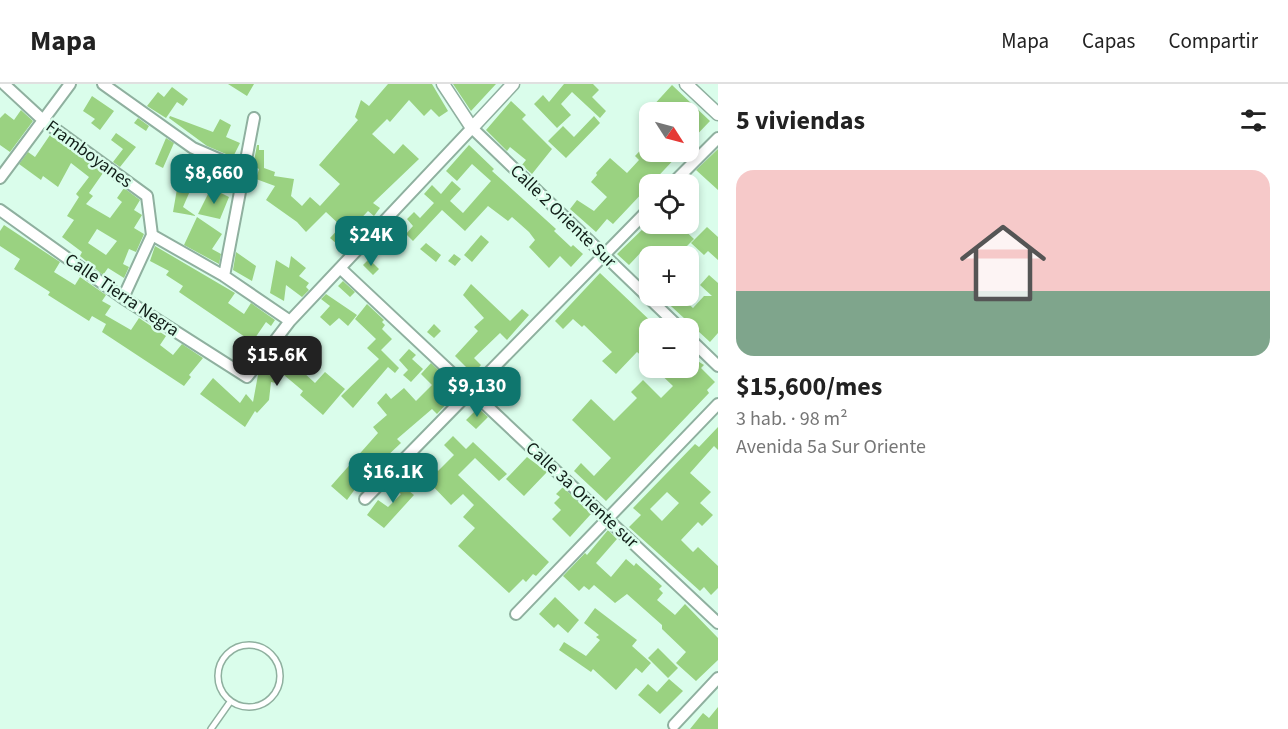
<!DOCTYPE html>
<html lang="es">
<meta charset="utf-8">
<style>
body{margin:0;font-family:"Source Sans 3",sans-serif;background:#f6f6f6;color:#222;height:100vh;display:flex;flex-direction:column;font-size:22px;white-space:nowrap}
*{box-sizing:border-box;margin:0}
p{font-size:20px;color:#767676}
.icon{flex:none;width:33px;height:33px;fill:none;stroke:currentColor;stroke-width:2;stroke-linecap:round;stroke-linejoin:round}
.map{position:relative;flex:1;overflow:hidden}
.sheet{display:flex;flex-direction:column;background:#fff;width:570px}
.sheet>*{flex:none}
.needle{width:39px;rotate:126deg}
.tools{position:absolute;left:639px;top:18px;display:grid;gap:12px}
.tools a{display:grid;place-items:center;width:60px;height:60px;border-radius:12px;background:#fff;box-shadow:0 3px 9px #0003;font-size:30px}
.price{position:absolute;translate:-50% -51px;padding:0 14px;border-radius:12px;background:#0f766e;color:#fff;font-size:20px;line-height:39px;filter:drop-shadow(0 2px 3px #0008)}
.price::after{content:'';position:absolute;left:50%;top:36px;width:18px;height:14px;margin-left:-9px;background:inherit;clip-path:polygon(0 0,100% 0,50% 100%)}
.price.current{background:#222;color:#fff}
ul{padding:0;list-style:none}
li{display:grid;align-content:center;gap:12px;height:318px;padding:0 18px}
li+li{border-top:2px solid #e0e0e0}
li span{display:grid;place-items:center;height:186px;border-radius:18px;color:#555}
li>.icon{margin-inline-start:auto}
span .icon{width:108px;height:108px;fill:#fffc;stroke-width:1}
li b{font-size:26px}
h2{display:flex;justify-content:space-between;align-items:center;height:72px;padding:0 18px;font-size:26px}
header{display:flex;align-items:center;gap:36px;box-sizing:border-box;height:84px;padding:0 30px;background:#fff;border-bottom:2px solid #e0e0e0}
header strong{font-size:28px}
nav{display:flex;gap:33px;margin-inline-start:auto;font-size:21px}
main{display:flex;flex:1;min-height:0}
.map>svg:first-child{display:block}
</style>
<header>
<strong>Mapa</strong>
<nav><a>Mapa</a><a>Capas</a><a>Compartir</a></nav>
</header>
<main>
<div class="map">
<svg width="718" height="645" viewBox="0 0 718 645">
<rect width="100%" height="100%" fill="#dafdeb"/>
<path fill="#9ad281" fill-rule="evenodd" d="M228 0H254L247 12Z
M388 0H432L448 27 439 33 431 25 424 32 409 16 390 38 387 35 372 50 394 70 403 60 419 75 373 119 380 124 374 132 368 127 337 160 330 154 341 142 326 128 306 148 297 138 266 116 275 102 256 95 259 85 253 82 257 61H259V66H264V84L275 88 274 92 294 95 291 112 302 122 310 113 320 122 340 100 319 81 358 36 355 33 361 16 369 22Z
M453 0H496L471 27Z
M564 0H593L599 6 592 13 606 27 600 34 572 8 561 20 571 31 557 44 534 20 543 11 549 18Z
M672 1 710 37 688 60V28H655L651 24Z
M172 3 188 15 183 22 177 18 166 34 147 22 158 8 164 13Z
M92 12 114 27 100 46 91 39 95 35 83 27Z
M511 17 526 31 522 35 552 65 532 90 522 81 526 76 510 63 507 67 486 46Z
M21 26 33 37 10 68 0 61V34L5 29 14 36Z
M170 32 213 48 220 35 231 41 226 53 240 59 233 73 207 62 169 34Z
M594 32 600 39 566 74 548 57 563 42 574 53Z
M138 34 149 42 146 47 134 39Z
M116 49 136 63 120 83 113 78 123 65 111 56Z
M50 51 103 89 89 109 93 112 86 120 110 134 122 118 117 114 124 104 140 116 134 126 142 131 134 144 144 150 136 168 129 165 123 180 129 183 124 194 108 184 103 191 80 172 82 168 62 153 74 136 67 132 79 113 76 110 89 93 71 79 58 103 43 92 41 96 19 80 28 68 35 73ZM97 145 117 157 106 171 88 159Z
M166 54 174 59 163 84 155 80Z
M650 56V68H681L613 140 607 135 596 148 570 125 577 116 594 127 607 113 591 98 597 91 596 89 610 74 627 89 639 76 635 72Z
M469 61 494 85 492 87 556 145 554 147 571 163 573 161 583 170 571 183 560 172 549 184 529 163 535 156 529 148 512 133 508 137 488 122 465 147 442 126 413 157 406 150 413 142 407 135 414 128 420 134 434 119 424 110 432 101 441 110 452 97 461 105 450 117 463 129 491 97 472 80 457 97 446 87Z
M718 65V106L696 86Z
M193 76 213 81 228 88 223 98 190 90Z
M211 104 229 113 220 135 198 130Z
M177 105 190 107 183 123 196 132 173 128Z
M197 133 222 150 212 165 221 170 219 180 184 161Z
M648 140H678L694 155 677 172H651L644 165 629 181 617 170Z
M4 141 60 178 54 188 75 201 80 193 106 211 102 217 111 222 105 231 131 246 139 234 166 252 160 261 173 271 182 260 203 274 189 291 191 293 184 302 102 248 106 240 92 232 89 237 48 211 50 208 14 185 20 175 0 162V147Z
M707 143 718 153V176L708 167 704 171 691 159Z
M481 151 489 158 472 178 464 171Z
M426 159 441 171 436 178 420 165Z
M155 162 235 209 228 219 244 230 251 219 275 236 271 242 266 238 253 257 256 259 242 277 235 272 245 260 242 258 245 253 179 208 183 202 166 191 169 187 150 177Z
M236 168 256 182 252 197 233 186Z
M454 170 461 175 455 182 448 177Z
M291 172 306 184 299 192 309 199 306 203 309 206 302 213 286 201 284 217 270 209 276 176 289 184Z
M369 175 379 185 373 191 363 181Z
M600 189 658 244H650V279L637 268 616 290 602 277 612 268 584 241 582 243 573 235 563 245 555 237Z
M709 191 718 199V249L710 258 660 212H680L693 224 704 212H712L700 201Z
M343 197 355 208 350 213 338 202Z
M471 200 510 237 522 225 529 231 507 256 500 249 474 274 481 281 473 290 455 272 478 247 474 243 484 234 463 211Z
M326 210 357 231 348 242 339 234 330 242 320 233 330 222 321 215Z
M367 220 384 236 382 238 385 241 382 245 392 255 381 266 399 284 395 289 388 283 353 324 341 312 379 275 367 264 376 255 355 235Z
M434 240 441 247 434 254 427 248Z
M294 258 313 275 302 287 315 299 325 288 345 305 323 331 300 311 303 307 278 286 276 299 271 298 269 316 257 329 255 327 245 343 200 310 213 294 240 319 246 310 253 318 258 291 265 282 273 280 270 279 273 272 280 273Z
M409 265 416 271 412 275 423 285 411 298 403 291 408 286 399 276Z
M688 271 704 281 701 284 715 298 707 306 709 309 606 417 574 387 581 379 594 392 611 374 572 336 591 315 614 337 637 314 631 308 643 296 661 314 673 302 654 284H688Z
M431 279 459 306 437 330 432 325 397 355 401 359 370 388 375 394 365 402 361 397 347 416 331 402 378 349 373 343 387 331 377 319 386 309 391 315 404 304 416 317 432 301 421 290Z
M478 324 488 333 476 345 466 336Z
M718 343V366L714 362 690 389 711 408 700 419 713 431 702 442 698 438 681 456 693 468 698 463 718 482V504L711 511 704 503 700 507 629 443 641 431 633 424 695 360 699 363ZM667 408 679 419 662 437 650 425Z
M453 352 466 365 473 358 507 390 499 397 475 374 458 391 549 478 536 492 533 490 526 498 523 495 509 509 458 462 475 444 463 433 474 421 463 410 451 421 425 394 435 384 438 387 454 371 444 361Z
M527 373 547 388 524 412 506 395Z
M407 392 416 400 409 407 414 411 384 444 367 431 378 416 388 423 401 410 394 404Z
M563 403 591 430 570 453 552 435 561 426 554 419 560 413 556 410Z
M608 446 617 455 596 479 598 481 611 493 626 475 634 482 636 479 662 502 659 505 663 509 657 516 675 531 685 520 718 554V576L696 597 676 579 686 568 662 545V541L627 510 615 519 594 501 589 506 584 502 579 507 563 492 585 469 587 471Z
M555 513 579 536 568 549 558 540 554 544 539 530Z
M595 524 637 556 632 562 651 579 642 589 636 584 616 606 593 585 591 588 559 566 564 558 586 572 600 556 596 553 599 551 584 539Z
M658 564 678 584 668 594 648 574Z
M669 595 683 607 660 630 638 611 648 600 657 608Z
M718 623V645H690L703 629 709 634Z"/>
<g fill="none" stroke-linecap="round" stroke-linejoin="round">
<defs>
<path id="service" d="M218 592a31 31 0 1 1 62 0a31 31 0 1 1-62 0Z
M211 645 230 618"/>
<path id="minor" d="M4 0 44 37 147 112 152 151 123 214
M103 0 193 64 244 86
M0 94 70 0
M672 100 718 54
M0 126 123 214 247 293 290 237 472 44 680 244
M152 151 224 192 290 237
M340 184 718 539
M224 192 254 34
M688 253 718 282
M365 415 650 124
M516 530 718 320
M674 641 718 594"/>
<path id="tertiary" d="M443 0 472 44 513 0
M686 0 718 30"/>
</defs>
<use href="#service" stroke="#8fb09f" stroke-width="8"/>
<use href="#minor" stroke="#8fb09f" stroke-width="14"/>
<use href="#tertiary" stroke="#8fb09f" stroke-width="15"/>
<use href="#service" stroke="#fff" stroke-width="5"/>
<use href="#minor" stroke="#fff" stroke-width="10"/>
<use href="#tertiary" stroke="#fff" stroke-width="12"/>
</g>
<g text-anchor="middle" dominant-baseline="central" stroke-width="5" stroke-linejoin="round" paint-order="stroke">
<g font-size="18" fill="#101d17" stroke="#dafdeb">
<text transform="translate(89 70) rotate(36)">Framboyanes</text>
<text transform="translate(563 132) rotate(44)">Calle 2 Oriente Sur</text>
<text transform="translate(122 211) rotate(34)">Calle Tierra Negra</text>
<text transform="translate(582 411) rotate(43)">Calle 3a Oriente sur</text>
</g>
</g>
</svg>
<div class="tools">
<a><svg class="needle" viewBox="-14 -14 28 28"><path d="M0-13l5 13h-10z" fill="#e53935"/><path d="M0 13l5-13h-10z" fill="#767676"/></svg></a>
<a><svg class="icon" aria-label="locate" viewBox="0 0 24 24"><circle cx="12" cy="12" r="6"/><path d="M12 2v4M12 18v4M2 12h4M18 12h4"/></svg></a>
<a>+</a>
<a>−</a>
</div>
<b class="price" style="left:214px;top:121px">$8,660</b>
<b class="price" style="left:371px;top:183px">$24K</b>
<b class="price current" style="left:277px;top:303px">$15.6K</b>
<b class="price" style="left:477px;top:334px">$9,130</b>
<b class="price" style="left:393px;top:420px">$16.1K</b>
</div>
<section class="sheet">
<h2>5 viviendas<svg class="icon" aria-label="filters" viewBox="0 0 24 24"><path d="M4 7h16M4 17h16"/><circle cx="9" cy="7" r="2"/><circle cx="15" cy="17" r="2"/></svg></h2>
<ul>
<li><span style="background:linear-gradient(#f6c9c9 65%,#7fa58c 0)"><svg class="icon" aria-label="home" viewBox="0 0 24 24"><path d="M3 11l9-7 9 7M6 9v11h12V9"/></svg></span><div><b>$15,600/mes</b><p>3 hab. · 98 m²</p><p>Avenida 5a Sur Oriente</p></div></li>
</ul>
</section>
</main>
